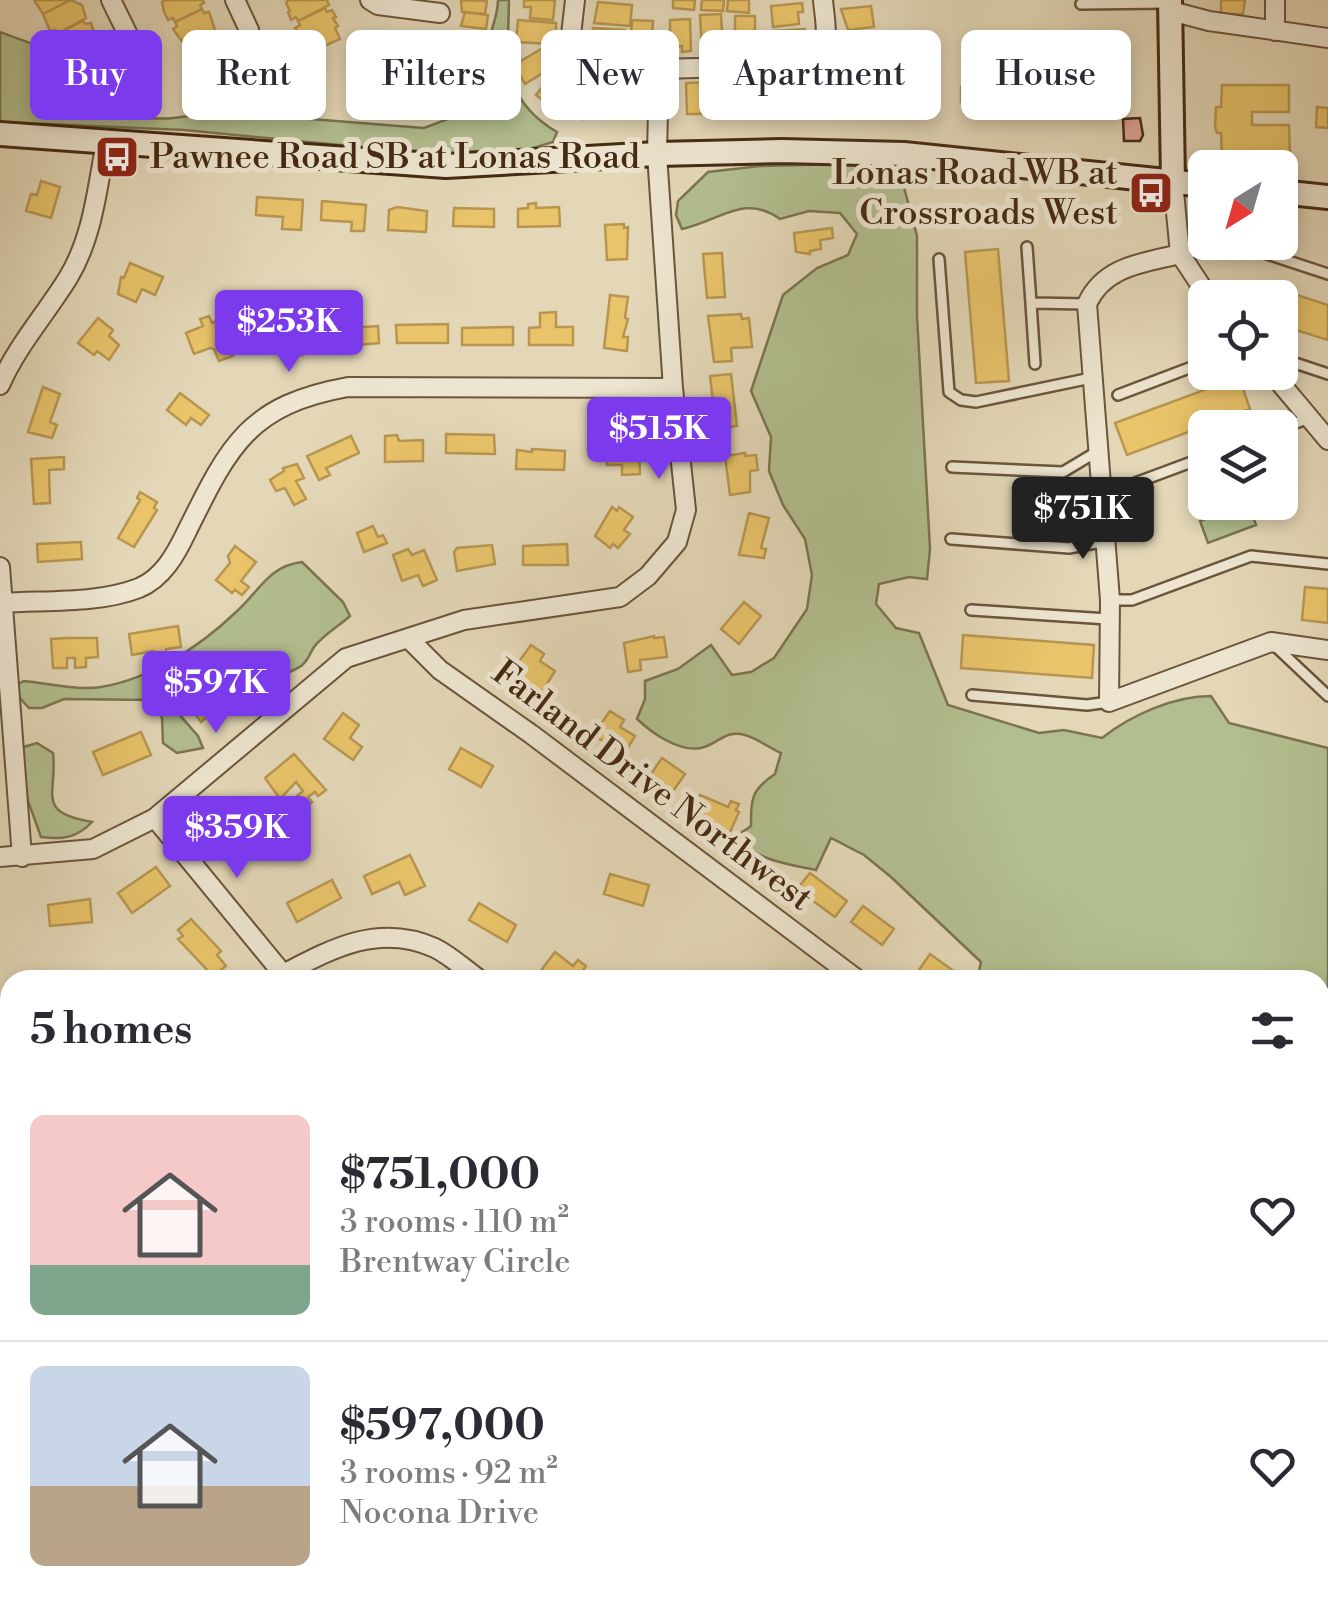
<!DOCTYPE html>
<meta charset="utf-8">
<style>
body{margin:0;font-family:"Libre Bodoni",serif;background:#f2f2f3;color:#2b2b33;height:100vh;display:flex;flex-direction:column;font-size:38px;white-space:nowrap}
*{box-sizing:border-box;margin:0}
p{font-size:32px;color:#7c7c81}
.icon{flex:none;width:55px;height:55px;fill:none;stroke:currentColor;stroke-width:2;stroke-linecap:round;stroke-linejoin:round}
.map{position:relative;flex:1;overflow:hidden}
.panel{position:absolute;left:0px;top:970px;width:1330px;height:642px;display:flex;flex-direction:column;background:#fff;border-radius:30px 30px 0 0;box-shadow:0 5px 15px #0003}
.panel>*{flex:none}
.guide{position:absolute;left:30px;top:30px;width:1270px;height:90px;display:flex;gap:20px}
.needle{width:65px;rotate:217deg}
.fabs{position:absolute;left:1188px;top:150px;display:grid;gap:20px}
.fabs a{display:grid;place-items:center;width:110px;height:110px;border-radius:15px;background:#fff;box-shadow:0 5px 15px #0003;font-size:50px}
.price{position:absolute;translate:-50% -85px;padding:0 22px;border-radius:10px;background:#7c3aed;color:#fff;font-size:32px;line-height:65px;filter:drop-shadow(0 2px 5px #0008)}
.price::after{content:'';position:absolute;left:50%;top:60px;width:30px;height:22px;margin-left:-15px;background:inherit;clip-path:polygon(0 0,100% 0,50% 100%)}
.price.selected{background:#222;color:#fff}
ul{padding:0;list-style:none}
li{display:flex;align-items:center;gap:30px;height:250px;padding:0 30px}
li+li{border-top:2px solid #e1e1e2}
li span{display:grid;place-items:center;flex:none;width:280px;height:200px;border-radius:15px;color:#555}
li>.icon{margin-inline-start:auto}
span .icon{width:120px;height:120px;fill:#fffc;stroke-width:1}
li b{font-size:42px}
h2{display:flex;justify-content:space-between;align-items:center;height:120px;padding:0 30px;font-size:42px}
.chip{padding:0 35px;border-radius:15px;background:#fff;box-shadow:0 5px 15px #0003;font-size:35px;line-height:90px}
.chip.selected{background:#7c3aed;color:#fff}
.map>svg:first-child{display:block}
</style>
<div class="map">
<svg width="1328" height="1612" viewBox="0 0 1328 1612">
<rect width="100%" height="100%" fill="#e3d7b7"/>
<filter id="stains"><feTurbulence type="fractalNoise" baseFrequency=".002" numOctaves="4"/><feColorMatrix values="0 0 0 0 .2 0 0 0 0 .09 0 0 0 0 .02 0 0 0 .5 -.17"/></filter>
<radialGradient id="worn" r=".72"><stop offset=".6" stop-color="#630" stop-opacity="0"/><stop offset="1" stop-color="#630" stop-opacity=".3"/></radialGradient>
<path fill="#b2be8f" stroke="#7c7450" stroke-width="2.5" d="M498 0H509C508 59 500 98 557 132L553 142 530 149 464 154 413 152 184 130 0 122V32L41 47 68 70 139 83 118 108C148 129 200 113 235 109L242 93 239 76 246 71 256 107 273 116 424 128 448 119 475 74 486 63C484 41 498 22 498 0Z
M844 164 889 167 902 180 917 236V316L930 549 927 579 909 577 879 584 876 604 896 628 919 633 948 705 1039 733 1064 730 1102 738C1131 715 1174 696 1211 696L1229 723 1328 748V1001H1320V980H977L981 962 891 877 864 855 831 838 816 870C786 864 757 860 735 837L751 826C751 799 751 790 775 774L781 753C769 748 757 738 745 735 725 729 717 745 701 748 678 752 652 733 637 719L645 699V681L678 669 711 645 732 675 751 672 774 658 807 609 812 575 805 539 783 505 769 471 771 437 751 391 783 295 817 268 848 255 857 234 840 213 809 211 780 219C744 193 720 221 682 229L676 215 678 201 708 172 760 166Z
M1248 503 1256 525 1208 543 1200 521Z
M302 562 343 602 350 616C339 626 323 635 314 647 310 653 308 661 301 666 292 672 276 678 266 682 232 692 193 651 171 705L198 736 203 748 177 753 163 743 162 718 152 700 64 699 42 708H29L18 696V684L24 681C47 683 78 691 101 687 150 679 201 646 236 612 259 592 268 566 302 562Z
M37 743 53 753C58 794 34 812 92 822 77 838 62 840 41 837L28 801 20 748Z
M1320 1211H1328V1371L1320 1375Z
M1320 1470 1328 1473V1605H1304L1298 1612H1225L1218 1609 1217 1603 1320 1602Z
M0 1500 10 1509V1602L84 1603 88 1612H0Z
M112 1603H257L254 1612H115Z"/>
<path fill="#e9c46a" stroke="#b89650" stroke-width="2.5" d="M34 0H71L43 14Z
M71 0 82 5 86 18 57 34 55 30 50 31 43 14Z
M166 0H203L204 3 200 5 202 9 175 22 173 18 168 20 164 12 162 2Z
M288 0H327L329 5 298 21 296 17 291 20 288 12 290 11 286 3Z
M461 0 487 1 485 14 462 12Z
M524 0H555L553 20 530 18 531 7H524Z
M673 0H695L694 10 673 8Z
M702 0H724L723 11 701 10Z
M728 0H749V13L727 11Z
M1221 0H1245L1243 14H1221Z
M598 2 632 5 630 26 594 23Z
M802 3 803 12H798L799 24 773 27 771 6Z
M871 6 874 27 848 30 841 9Z
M325 8 327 12 332 10 336 17 333 18 338 26 335 28 340 39 318 49 316 46 312 49 295 28 300 25 298 21Z
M202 9 204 13 209 12 216 33 186 47 173 29 177 26 175 22Z
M465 12 488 15 486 29 461 26Z
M721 14 723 51 702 49 700 15Z
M735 16H755V43H743V48H735Z
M690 19 691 51 682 52V46L670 47V20Z
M518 20 556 23V32H551L550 44 516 42Z
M632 20 653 21 651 48 638 47V52H630Z
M83 21 85 24 91 23 97 41 65 57 55 41 58 37 57 34Z
M593 28 625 30 624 51 597 49 598 37 592 36Z
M805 29V37L800 38 801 50 775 52 773 31Z
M874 32 876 52 843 56 844 35Z
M397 41 413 45 411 68 394 67Z
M425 42H430L428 67 411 66 414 43Z
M430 45 446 49 444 72 428 70Z
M458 45 463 46 461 71 444 69 446 46Z
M548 45 552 53 548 56 554 66 525 84 514 65Z
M848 64 878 66 877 87 841 84V75L847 76Z
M557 68 575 78 553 108 536 95Z
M815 77 816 79 828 78 832 111 809 114 807 78Z
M1044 78 1045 92 1074 91 1075 111 1066 112V107L1028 109 1027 79Z
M787 80V85H799L800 112H779L778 81Z
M971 80H979L980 86H994V101L961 102V87L971 86Z
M579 81 596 94 583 119 564 109Z
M634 81H643L641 118 620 117 622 83 634 84Z
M746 81H771L772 105H762V113H747Z
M711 82 712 106 701 107V114H687L686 83Z
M730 82H739L740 114 719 115 718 88 731 90Z
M1222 85H1289V112H1252V125H1289L1290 155H1222L1221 133H1217L1215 127 1216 107H1221Z
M599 87 611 88V93H617L615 117 597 115Z
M928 88 929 103 908 105 906 90Z
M1317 107 1328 108V128L1316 127Z
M41 181 60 187 51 218 26 211 31 194 37 195Z
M257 197 303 200 301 230 282 229 283 217 256 215Z
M322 201 366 205 364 231H351L352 222 321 220Z
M536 203V208L559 207 560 226 518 227V209L528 208V204Z
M397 207 427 211 426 232 388 230 389 210Z
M454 208 494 209V227L453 226Z
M624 224V228L628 227 627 259 607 260 605 225Z
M832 228 833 238 820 240 821 249 810 251V254L796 252 794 233Z
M998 249 1009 381 976 383 965 252Z
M722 253 725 297 707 298 703 254Z
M130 263 163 277 155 295 142 289 136 302 118 294 121 277 124 278Z
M1260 283 1328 305V340L1280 325V298H1255Z
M610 295 628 297 625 318 628 319 623 337H628L627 351 604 348Z
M556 312V327H573V345H529V328L540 327V313Z
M741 314 742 319 749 318 752 347 731 348 732 361 714 362 708 316Z
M209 316 212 323 219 320 233 356 219 361 214 349 210 348 194 354 186 333 203 326 200 319Z
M292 316 297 329 310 325 318 347 302 355 301 352 286 358 275 322Z
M98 318 113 330 109 336 119 345 109 360 97 351 94 355 78 343Z
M448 324V343H397L396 325Z
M378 326 379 343 335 347 334 329Z
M513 327V345H462V328Z
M731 374 737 426 716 429 710 376Z
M1239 377 1250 409 1127 455 1115 423Z
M43 387 60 394 50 422 57 425 52 438 28 432Z
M180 393 209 415 201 425 191 418 186 425 167 410Z
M446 434 494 435 495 454 446 453Z
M397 435 399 441 423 440V461L385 462V436Z
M351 436 359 453 326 468 330 475 319 480 307 456Z
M591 438 639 439 640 474 622 475V465H607V458H591Z
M532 449 565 451 564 470 516 469 517 450 532 452Z
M745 453V456L756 455 758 470 750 471V492L730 495 725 456Z
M64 457V469L49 470 50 503 34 504 31 459Z
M297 464 304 478 296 481 306 499 294 505 285 488 276 491 270 480 284 471 283 468Z
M140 492 157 502 154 508 157 510 134 547 118 538 140 500 137 498Z
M612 507 617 511 619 507 633 517 624 530 630 534 618 548 613 544 610 548 595 536Z
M749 513 769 518 761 548 766 549 764 558 739 555Z
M373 526 378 537 383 535 387 543 364 552 357 533Z
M81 542 82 559 38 562 37 544Z
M567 544 568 565H523V546Z
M492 545 495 564 457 571 454 552 457 548Z
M235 546 256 562 241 581 249 587 242 595 235 590 232 593 216 580 230 563 228 556Z
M408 549 412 555 424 550 437 580 423 586 418 575 402 581 393 555Z
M1305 587 1328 589V623L1302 620Z
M744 602 761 616 739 644 721 629Z
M178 626 181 647 166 649V655L154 657 153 651 132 655 129 634Z
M963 635 1094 645 1092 678 961 668Z
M654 636V638L664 637 667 657 640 660 641 670 628 672 624 643Z
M66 638H97L98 657 86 658V667L75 668V658H67V668H53L51 639Z
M531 645 544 654 540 661 555 671 541 693 512 671Z
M208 685 211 689 215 686 227 701 201 722 186 702Z
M610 711 624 720 620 727 635 736 624 754 593 735Z
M343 713 359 725 350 738 362 747 353 760 324 739Z
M141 732 151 755 103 775 93 752Z
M461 748 493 766 481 787 449 769Z
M294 754 326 790 318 796 315 792 308 797 312 802 301 811 292 800 303 791 296 782 280 799 265 778Z
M662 758 685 774 673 791 651 774Z
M700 795 728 807 731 801 739 804 736 810 739 812 730 832 690 812Z
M245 801 260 820 245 831 257 846 242 858 230 843 225 847 210 829Z
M410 855 425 886 405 895 399 882 372 894 364 876Z
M156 867 170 886 132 913 118 893Z
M810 873 847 901 835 917 797 889Z
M610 874 649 885 643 906 604 894Z
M332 880 341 898 297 922 287 903Z
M90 899 92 922 50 926 48 905Z
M479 903 516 925 507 942 469 920Z
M863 906 894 929 882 945 851 922Z
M191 919 221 951 217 955 226 966 213 976 178 939 183 936 178 930Z
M555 952 573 966 578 960 586 966 582 972 593 980H557L542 969Z
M930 954 962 977 960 980H933L919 970Z
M5 1133 10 1135V1178L0 1176V1144Z"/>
<path fill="#8a817c" stroke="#75675c" stroke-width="2.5" d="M288 1602H331L361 1609 360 1612H286Z
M469 1602H581L580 1612H468Z
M716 1602H763L815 1607 814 1612H715Z
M837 1602H892V1612H836Z"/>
<path fill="#dfa496" stroke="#452a12" stroke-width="2.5" d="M1140 118 1143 135 1140 141H1124L1123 119Z"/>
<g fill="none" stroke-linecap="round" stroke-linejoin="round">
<defs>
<path id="lane" d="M1081 4 1168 3
M1027 247 1031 303 1087 304
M1180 254 1232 247 1252 249 1328 274
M939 259 949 392 961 400 976 402 1091 378
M1031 303 1035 364
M1280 361 1286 360 1328 374
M1118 395 1205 362
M1280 429 1309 418
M952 467 1063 472 1098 451
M1135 483 1205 457
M951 539 1069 548 1106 541
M1110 600H1132L1251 556 1328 564
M971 610 1108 619
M1273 644 1328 696
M972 695 1087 705 1109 702
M929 1602 930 1612
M1023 1612V1602
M1045 1612 1048 1602"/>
<path id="street" d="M111 0 135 49
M235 0 249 30
M370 0 378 5 440 13
M575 0 571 35 576 50 586 61 604 67 659 69 806 65C834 50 825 26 823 0
M1171 11 1209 21 1328 38
M1275 31V0
M1173 181 1180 254 1209 298
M1180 254C1143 263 1104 266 1087 304L1110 600 1109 702 1271 642 1328 650
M1271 372 1328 440
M0 385C17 346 45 315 68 278 93 237 97 189 106 142
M0 567 22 857
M2 603C46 600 98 604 139 588 163 578 176 554 187 531 229 446 248 405 348 387L673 388
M410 640 440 670 531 734 858 980
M155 818 283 974
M0 857 93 849 155 818 346 658 464 620 620 597 648 576 677 542 686 510 673 388 657 154 659 69
M272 980C326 952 375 921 435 948 451 956 466 970 480 980
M1320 1192H1328"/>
<path id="secondary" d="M1170 0 1173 181
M0 134 446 166 657 154 781 151 904 154 1205 185
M1280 192 1328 197"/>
</defs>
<use href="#lane" stroke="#6c553b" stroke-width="14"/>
<use href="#street" stroke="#6c553b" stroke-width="22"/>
<use href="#secondary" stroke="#452a12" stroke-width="28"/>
<use href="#lane" stroke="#ede5d0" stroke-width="9"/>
<use href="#street" stroke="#ede5d0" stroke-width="18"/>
<use href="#secondary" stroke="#ede5d0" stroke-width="22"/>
</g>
<defs>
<symbol id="bus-square" viewBox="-11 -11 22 22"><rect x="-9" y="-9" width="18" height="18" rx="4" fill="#8f2418" stroke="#ede5d0"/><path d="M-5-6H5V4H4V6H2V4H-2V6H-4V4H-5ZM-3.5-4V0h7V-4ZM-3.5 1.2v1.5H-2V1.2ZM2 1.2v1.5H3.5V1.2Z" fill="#fff"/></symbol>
</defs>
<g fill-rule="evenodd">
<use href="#bus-square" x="92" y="132" width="50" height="50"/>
<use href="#bus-square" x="1126" y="168" width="50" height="50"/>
</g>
<g text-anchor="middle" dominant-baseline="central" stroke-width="10" stroke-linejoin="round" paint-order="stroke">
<g font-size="35" fill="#452a12" stroke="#ede5d0" text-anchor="start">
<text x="150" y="157">Pawnee Road SB at Lonas Road</text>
<text x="1118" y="173" text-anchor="end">Lonas Road WB at<tspan x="1118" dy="40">Crossroads West</tspan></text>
</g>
<g font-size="35" fill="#452a12" stroke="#ede5d0">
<text transform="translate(652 786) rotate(37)">Farland Drive Northwest</text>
</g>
</g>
<rect width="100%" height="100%" filter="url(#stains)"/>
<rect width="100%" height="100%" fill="url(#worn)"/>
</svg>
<div class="fabs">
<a><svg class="needle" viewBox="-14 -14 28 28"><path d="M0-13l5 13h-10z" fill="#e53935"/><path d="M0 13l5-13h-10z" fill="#7c7c81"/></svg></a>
<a><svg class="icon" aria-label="locate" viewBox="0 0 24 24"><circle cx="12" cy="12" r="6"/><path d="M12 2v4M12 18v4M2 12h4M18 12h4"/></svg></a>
<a><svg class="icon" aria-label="layers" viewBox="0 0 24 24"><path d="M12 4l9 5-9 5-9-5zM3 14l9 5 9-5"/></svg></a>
</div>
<b class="price" style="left:289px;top:375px">$253K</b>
<b class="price" style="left:659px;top:482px">$515K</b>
<b class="price selected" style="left:1083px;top:562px">$751K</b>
<b class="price" style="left:216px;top:736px">$597K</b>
<b class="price" style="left:237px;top:881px">$359K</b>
<div class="guide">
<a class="chip selected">Buy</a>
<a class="chip">Rent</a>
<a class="chip">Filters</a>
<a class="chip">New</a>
<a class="chip">Apartment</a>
<a class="chip">House</a>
</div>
<section class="panel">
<h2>5 homes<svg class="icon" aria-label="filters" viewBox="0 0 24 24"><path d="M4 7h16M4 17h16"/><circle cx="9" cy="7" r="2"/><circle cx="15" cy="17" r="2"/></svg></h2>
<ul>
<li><span style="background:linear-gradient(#f6c9c9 75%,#7fa58c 0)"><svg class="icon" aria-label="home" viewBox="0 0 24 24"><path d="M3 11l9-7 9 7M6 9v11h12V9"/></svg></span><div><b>$751,000</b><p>3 rooms · 110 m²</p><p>Brentway Circle</p></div><svg class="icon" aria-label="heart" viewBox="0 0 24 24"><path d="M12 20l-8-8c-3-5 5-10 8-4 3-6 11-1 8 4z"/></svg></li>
<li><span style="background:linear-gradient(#c9d6e8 60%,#b9a48a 0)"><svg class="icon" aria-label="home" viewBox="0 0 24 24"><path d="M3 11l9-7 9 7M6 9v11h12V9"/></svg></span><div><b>$597,000</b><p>3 rooms · 92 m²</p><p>Nocona Drive</p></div><svg class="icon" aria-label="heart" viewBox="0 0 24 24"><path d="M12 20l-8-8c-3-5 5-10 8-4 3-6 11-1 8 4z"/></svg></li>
</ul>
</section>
</div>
